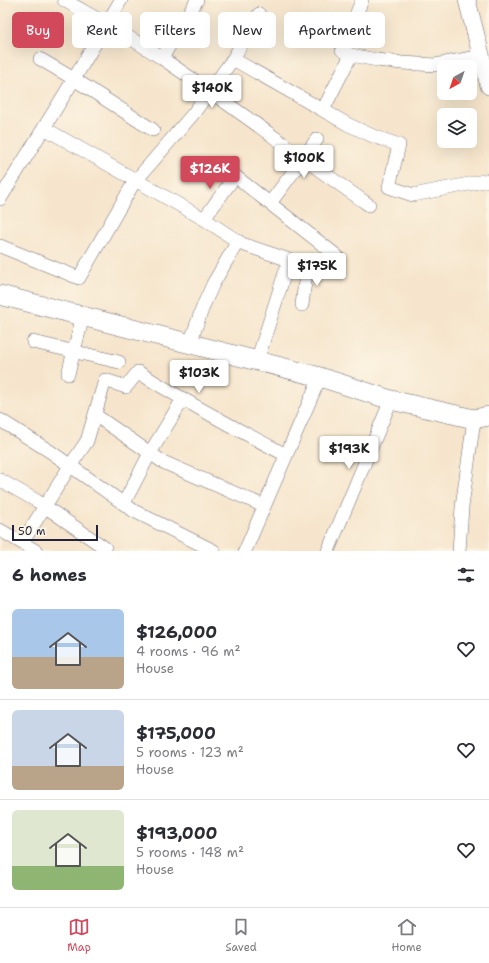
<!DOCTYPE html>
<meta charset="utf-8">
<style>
body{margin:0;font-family:"Shantell Sans",sans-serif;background:#f2f2f3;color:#2b2b33;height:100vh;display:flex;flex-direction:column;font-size:15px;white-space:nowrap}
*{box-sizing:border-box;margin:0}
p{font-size:13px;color:#7c7c81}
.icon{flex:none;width:22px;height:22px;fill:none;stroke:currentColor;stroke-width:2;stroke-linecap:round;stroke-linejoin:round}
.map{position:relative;height:551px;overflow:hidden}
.side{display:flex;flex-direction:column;background:#fff;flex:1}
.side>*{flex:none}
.banner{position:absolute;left:12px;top:12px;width:465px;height:36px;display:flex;gap:8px}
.needle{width:26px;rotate:220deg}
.tools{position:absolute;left:437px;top:60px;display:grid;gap:8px}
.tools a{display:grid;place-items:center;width:40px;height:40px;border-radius:6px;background:#fff;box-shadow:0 4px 16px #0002;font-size:20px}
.scale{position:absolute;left:12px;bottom:10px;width:86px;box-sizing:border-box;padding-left:4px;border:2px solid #22223b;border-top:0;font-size:11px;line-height:14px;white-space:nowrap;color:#22223b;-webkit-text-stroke:3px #fcf5e5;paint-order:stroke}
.price{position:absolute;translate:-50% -34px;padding:0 9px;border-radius:4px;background:#fff;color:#222;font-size:13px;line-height:26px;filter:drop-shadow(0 1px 2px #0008)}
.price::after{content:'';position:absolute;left:50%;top:24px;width:12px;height:9px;margin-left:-6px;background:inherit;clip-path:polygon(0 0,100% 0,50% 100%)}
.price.selected{background:#d1495b;color:#fff}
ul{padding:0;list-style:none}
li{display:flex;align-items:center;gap:12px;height:100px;padding:0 12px}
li+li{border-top:1px solid #e1e1e2}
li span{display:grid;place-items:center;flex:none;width:112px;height:80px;border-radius:6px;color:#555}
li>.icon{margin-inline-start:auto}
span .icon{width:48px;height:48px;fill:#fffc;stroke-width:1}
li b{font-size:17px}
h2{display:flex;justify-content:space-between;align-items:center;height:48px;padding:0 12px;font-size:17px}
.chip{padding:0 14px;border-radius:6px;background:#fff;box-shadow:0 4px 16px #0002;font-size:14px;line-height:36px}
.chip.selected{background:#d1495b;color:#fff}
.menu{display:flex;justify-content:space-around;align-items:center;height:56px;border-top:1px solid #e1e1e2;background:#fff;font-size:11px;color:#7c7c81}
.menu a{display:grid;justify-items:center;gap:2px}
.menu .selected{color:#d1495b}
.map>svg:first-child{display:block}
</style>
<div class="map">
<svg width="489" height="551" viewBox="0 0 489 551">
<rect width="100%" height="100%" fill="#fcf5e5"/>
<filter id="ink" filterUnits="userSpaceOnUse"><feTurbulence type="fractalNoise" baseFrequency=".025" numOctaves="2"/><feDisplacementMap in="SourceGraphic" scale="8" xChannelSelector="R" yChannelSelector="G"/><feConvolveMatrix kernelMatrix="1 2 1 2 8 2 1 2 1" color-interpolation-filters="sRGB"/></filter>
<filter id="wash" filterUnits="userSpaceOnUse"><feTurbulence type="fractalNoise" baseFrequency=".012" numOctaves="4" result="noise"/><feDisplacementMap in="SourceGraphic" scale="16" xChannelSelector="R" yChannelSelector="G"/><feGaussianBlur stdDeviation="0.9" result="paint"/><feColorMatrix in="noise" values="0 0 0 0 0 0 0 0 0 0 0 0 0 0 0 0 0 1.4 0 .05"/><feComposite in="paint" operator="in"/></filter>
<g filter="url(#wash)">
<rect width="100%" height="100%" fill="#f6e5cc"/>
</g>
<g filter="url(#ink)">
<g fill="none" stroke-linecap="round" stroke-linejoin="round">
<defs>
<path id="minor" d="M64 0C97 19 131 37 163 59 233 106 300 157 369 205
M362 0 342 50 351 55 377 60 402 63 435 65 482 56
M162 58 197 0
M40 59 74 79 153 130
M233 59 349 125 373 136 399 145 389 187 413 195 489 180
M323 110 351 55
M44 128 204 219 242 244 307 266 302 305
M0 199 74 79 121 0
M270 203 303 159 317 139
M204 219 235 176 337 256
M0 246 79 278 133 184 193 114 233 59 259 14
M33 342 119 362
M190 343 204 304 213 284 238 241
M257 361 289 260
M68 374 83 316
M95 415 163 462 264 506
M0 420 51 452 134 511 214 551
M0 480 37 501 105 548
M124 503 150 453 183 399
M0 530 36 551
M22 543 70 466 87 441 105 380 126 387 138 372C186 402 236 429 286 455
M245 551 320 377
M328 551 391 400
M459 551 462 507 474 419"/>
<path id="tertiary" d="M467 0 489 86"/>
<path id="secondary" d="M0 295 320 377 391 400 474 419 489 416"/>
</defs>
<use href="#minor" stroke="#6c666e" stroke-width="14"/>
<use href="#tertiary" stroke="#6c666e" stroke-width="18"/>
<use href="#secondary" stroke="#6c666e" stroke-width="20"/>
<use href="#minor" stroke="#fff" stroke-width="13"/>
<use href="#tertiary" stroke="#fff" stroke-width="17"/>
<use href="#secondary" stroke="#fff" stroke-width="19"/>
</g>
</g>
</svg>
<div class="tools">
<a><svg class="needle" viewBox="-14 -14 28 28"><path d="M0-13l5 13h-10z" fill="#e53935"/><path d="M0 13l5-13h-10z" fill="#7c7c81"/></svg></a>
<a><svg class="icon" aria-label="layers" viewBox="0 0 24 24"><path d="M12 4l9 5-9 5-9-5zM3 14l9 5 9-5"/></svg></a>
</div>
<div class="scale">50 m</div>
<b class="price" style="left:212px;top:109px">$140K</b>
<b class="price" style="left:304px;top:179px">$100K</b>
<b class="price selected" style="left:210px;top:190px">$126K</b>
<b class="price" style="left:317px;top:287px">$175K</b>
<b class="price" style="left:199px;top:394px">$103K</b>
<b class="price" style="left:349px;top:470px">$193K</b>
<div class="banner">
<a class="chip selected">Buy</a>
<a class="chip">Rent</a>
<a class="chip">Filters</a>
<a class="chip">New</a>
<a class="chip">Apartment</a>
</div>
</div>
<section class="side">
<h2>6 homes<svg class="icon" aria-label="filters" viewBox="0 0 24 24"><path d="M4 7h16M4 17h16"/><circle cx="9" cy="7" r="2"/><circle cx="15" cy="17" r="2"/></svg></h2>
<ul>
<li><span style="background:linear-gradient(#a9c7e8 60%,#b9a48a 0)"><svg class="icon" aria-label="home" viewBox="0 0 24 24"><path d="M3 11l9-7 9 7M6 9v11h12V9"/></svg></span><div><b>$126,000</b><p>4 rooms · 96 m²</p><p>House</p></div><svg class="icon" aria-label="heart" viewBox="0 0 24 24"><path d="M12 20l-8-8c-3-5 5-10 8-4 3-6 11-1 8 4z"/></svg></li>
<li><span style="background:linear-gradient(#c9d6e8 70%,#b9a48a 0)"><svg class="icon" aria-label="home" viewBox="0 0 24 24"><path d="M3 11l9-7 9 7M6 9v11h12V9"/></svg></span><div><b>$175,000</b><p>5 rooms · 123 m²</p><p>House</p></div><svg class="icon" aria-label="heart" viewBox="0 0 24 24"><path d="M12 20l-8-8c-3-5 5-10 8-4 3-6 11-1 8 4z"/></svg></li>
<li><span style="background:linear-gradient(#dfe7d0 70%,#8fb573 0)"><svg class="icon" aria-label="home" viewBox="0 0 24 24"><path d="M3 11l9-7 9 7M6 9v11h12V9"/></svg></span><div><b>$193,000</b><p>5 rooms · 148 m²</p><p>House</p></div><svg class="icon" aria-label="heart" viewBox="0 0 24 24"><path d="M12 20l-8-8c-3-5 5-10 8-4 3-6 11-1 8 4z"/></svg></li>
</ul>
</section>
<nav class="menu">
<a class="selected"><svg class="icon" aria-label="map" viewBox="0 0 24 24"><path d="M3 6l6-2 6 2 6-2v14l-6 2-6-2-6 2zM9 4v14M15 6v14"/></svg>Map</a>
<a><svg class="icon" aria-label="saved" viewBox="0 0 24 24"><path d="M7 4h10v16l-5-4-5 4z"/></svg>Saved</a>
<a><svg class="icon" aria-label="home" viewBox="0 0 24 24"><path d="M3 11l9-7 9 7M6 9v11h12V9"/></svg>Home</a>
</nav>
